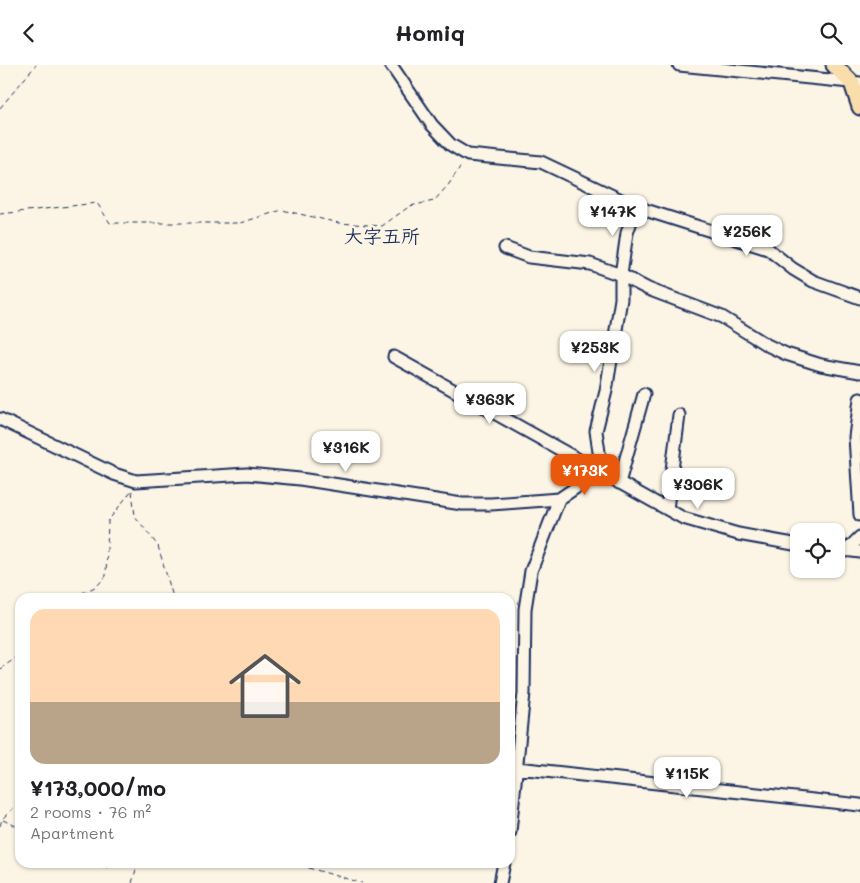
<!DOCTYPE html>
<meta charset="utf-8">
<style>
body{margin:0;font-family:Mali,"Klee One",sans-serif;background:#f2f2f2;color:#202124;height:100vh;display:flex;flex-direction:column;font-size:19px;white-space:nowrap}
*{box-sizing:border-box;margin:0}
p{font-size:16px;color:#757577}
.icon{flex:none;width:28px;height:28px;fill:none;stroke:currentColor;stroke-width:2;stroke-linecap:round;stroke-linejoin:round}
.map{position:relative;flex:1;overflow:hidden}
.panel{position:absolute;left:15px;top:528px;width:500px;height:275px;display:flex;flex-direction:column;background:#fff;border-radius:15px;box-shadow:0 1px 4px #0004}
.panel>*{flex:none}
.tools{position:absolute;left:790px;top:458px;display:grid;gap:10px}
.tools a{display:grid;place-items:center;width:55px;height:55px;border-radius:10px;background:#fff;box-shadow:0 1px 4px #0004;font-size:25px}
.price{position:absolute;translate:-50% -42px;padding:0 11px;border-radius:10px;background:#fff;color:#222;font-size:16px;line-height:32px;filter:drop-shadow(0 1px 2px #0008)}
.price::after{content:'';position:absolute;left:50%;top:30px;width:15px;height:11px;margin-left:-8px;background:inherit;clip-path:polygon(0 0,100% 0,50% 100%)}
.price.active{background:#ea580c;color:#fff}
ul{padding:0;list-style:none}
li{display:grid;align-content:center;gap:10px;height:265px;padding:0 15px}
li+li{border-top:1px solid #e0e0e0}
li span{display:grid;place-items:center;height:155px;border-radius:15px;color:#555}
li>.icon{margin-inline-start:auto}
span .icon{width:90px;height:90px;fill:#fffc;stroke-width:1}
li b{font-size:21px}
header{display:flex;justify-content:space-between;align-items:center;height:65px;padding:0 15px;background:#fff;font-size:22px;font-weight:800}
.map>svg:first-child{display:block}
</style>
<header><svg class="icon" aria-label="back" viewBox="0 0 24 24"><path d="M15 5l-7 7 7 7"/></svg>Homiq<svg class="icon" aria-label="search" viewBox="0 0 24 24"><circle cx="10" cy="10" r="6"/><path d="M15 15l6 6"/></svg></header>
<div class="map">
<svg width="860" height="818" viewBox="0 0 860 818">
<rect width="100%" height="100%" fill="#fcf5e5"/>
<filter id="ink" filterUnits="userSpaceOnUse"><feTurbulence type="fractalNoise" baseFrequency=".02" numOctaves="2"/><feDisplacementMap in="SourceGraphic" scale="10" xChannelSelector="R" yChannelSelector="G"/><feConvolveMatrix kernelMatrix="1 2 1 2 8 2 1 2 1" color-interpolation-filters="sRGB"/></filter>
<g filter="url(#ink)">
<g fill="none" stroke-linecap="round" stroke-linejoin="round">
<defs>
<path id="minor" d="M391 0 432 60 451 80 468 90 541 97 636 142 768 184 793 204 813 216 860 233
M679 0 860 18
M505 183 529 192 590 199 621 210 648 224 722 252 767 280 786 289 821 300 860 307
M394 292 683 453 738 469 799 480
M860 334 855 372 860 450
M0 354 114 409 136 416 247 409 300 414 462 439H491L559 434 599 407
M599 407 600 394 596 366 606 326 621 234V210L627 168 636 142
M619 418 644 329
M667 444 679 350
M836 484 860 487
M846 486 860 472
M517 703 860 740
M510 767 524 628 525 544 531 506 559 434
M500 818 504 798"/>
<path id="major" d="M834 0 852 18 860 42"/>
</defs>
<use href="#minor" stroke="#1b2f5e" stroke-width="15"/>
<use href="#major" stroke="#1b2f5e" stroke-width="19"/>
<path stroke="#1b2f5e" stroke-width="1" stroke-dasharray="5 4" stroke-linecap="butt" d="M0 43 36 0
M0 149 97 138 110 158H240L282 145 339 158 382 161 410 141 434 136 449 119 462 99
M132 426 135 451 158 481 173 532
M74 532 97 521 106 511 108 456 132 425
M0 604 20 590
M3 755 20 763
M0 761 2 754 20 737
M89 798 105 803 119 798
M291 798 362 818
M132 818 138 798"/>
<use href="#minor" stroke="#fcf5e5" stroke-width="11"/>
<use href="#major" stroke="#f9deab" stroke-width="15"/>
</g>
</g>
<g text-anchor="middle" dominant-baseline="central" stroke-width="4.5" stroke-linejoin="round" paint-order="stroke">
<g font-size="19" font-weight="bold" fill="#1b2f5e" stroke="#fcf5e5">
<text x="382" y="170">大字五所</text>
</g>
</g>
</svg>
<div class="tools">
<a><svg class="icon" aria-label="locate" viewBox="0 0 24 24"><circle cx="12" cy="12" r="6"/><path d="M12 2v4M12 18v4M2 12h4M18 12h4"/></svg></a>
</div>
<b class="price" style="left:613px;top:172px">¥147K</b>
<b class="price" style="left:747px;top:192px">¥256K</b>
<b class="price" style="left:595px;top:308px">¥253K</b>
<b class="price" style="left:490px;top:360px">¥363K</b>
<b class="price" style="left:346px;top:408px">¥316K</b>
<b class="price active" style="left:585px;top:431px">¥173K</b>
<b class="price" style="left:698px;top:445px">¥306K</b>
<b class="price" style="left:687px;top:734px">¥115K</b>
<section class="panel">
<ul>
<li><span style="background:linear-gradient(#ffd9b3 60%,#b9a48a 0)"><svg class="icon" aria-label="home" viewBox="0 0 24 24"><path d="M3 11l9-7 9 7M6 9v11h12V9"/></svg></span><div><b>¥173,000/mo</b><p>2 rooms · 76 m²</p><p>Apartment</p></div></li>
</ul>
</section>
</div>
